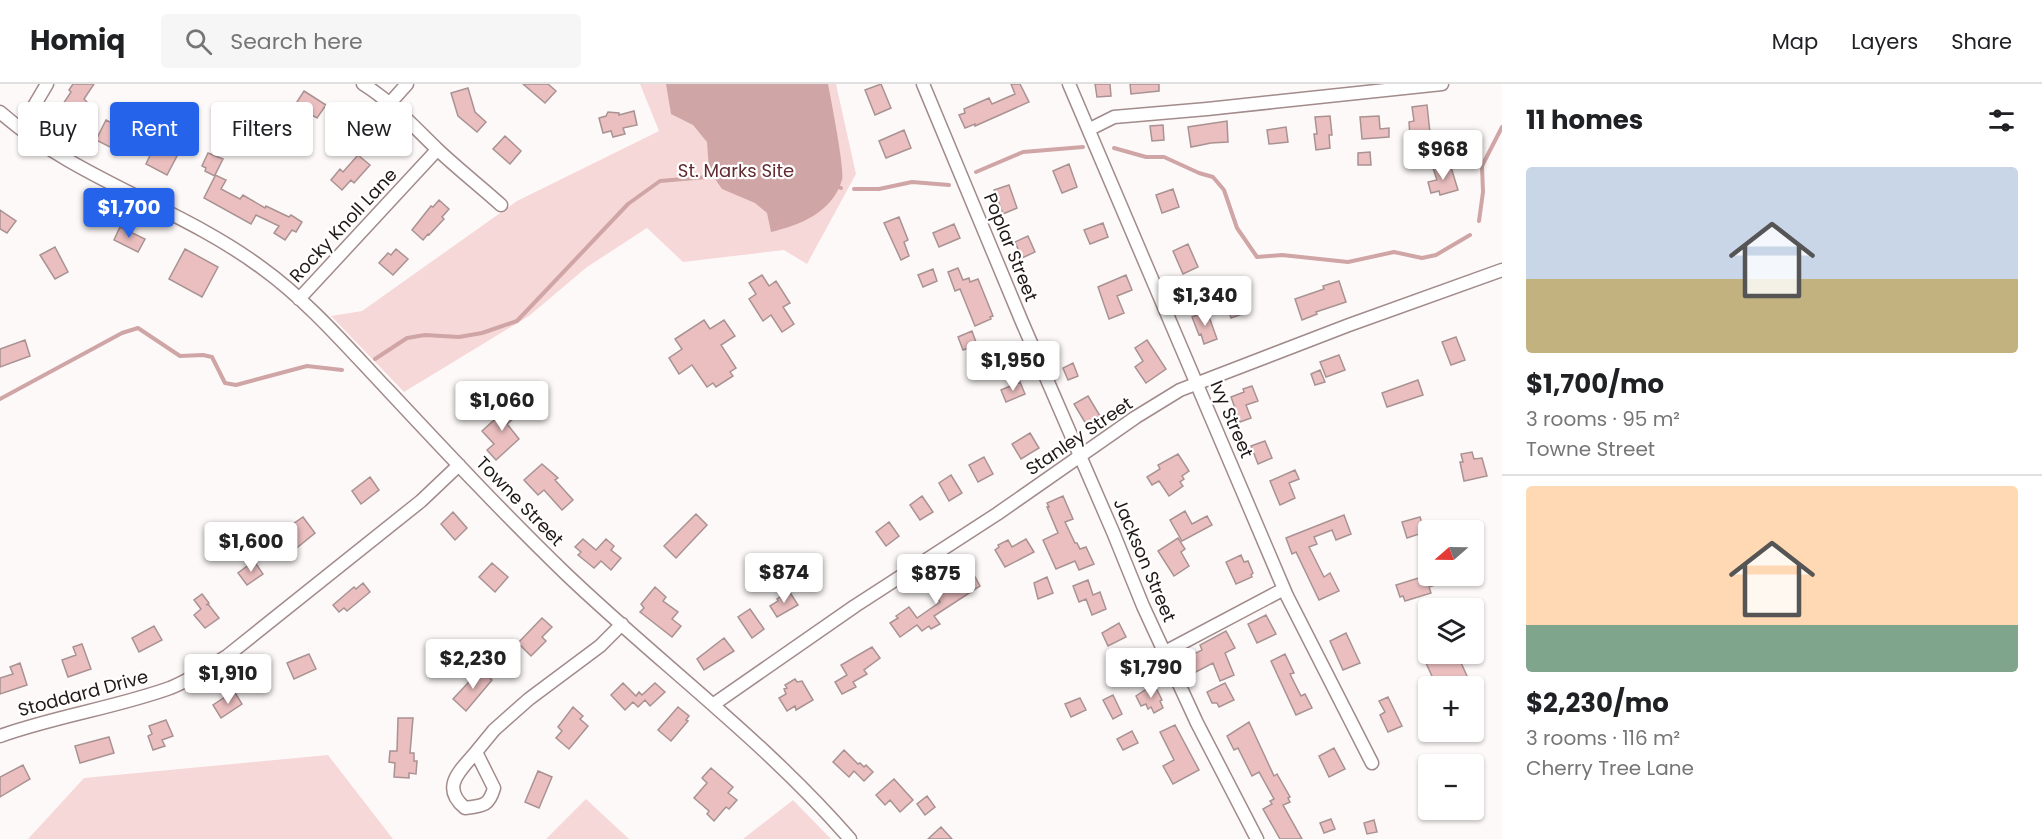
<!DOCTYPE html>
<meta charset="utf-8">
<style>
body{margin:0;font-family:Poppins,sans-serif;background:#f6f6f6;color:#202124;height:100vh;display:flex;flex-direction:column;font-size:22px;white-space:nowrap}
*{box-sizing:border-box;margin:0}
p{font-size:20px;color:#757577}
.icon{flex:none;width:33px;height:33px;fill:none;stroke:currentColor;stroke-width:2;stroke-linecap:round;stroke-linejoin:round}
.map{position:relative;flex:1;overflow:hidden}
.sheet{display:flex;flex-direction:column;background:#fff;width:540px}
.sheet>*{flex:none}
.top-card{position:absolute;left:18px;top:18px;width:570px;height:54px;display:flex;gap:12px}
.needle{width:39px;rotate:250deg}
.tools{position:absolute;left:1418px;top:436px;display:grid;gap:12px}
.tools a{display:grid;place-items:center;width:66px;height:66px;border-radius:6px;background:#fff;box-shadow:0 2px 4px #0004;font-size:30px}
.price{position:absolute;translate:-50% -51px;padding:0 14px;border-radius:6px;background:#fff;color:#222;font-size:20px;line-height:39px;filter:drop-shadow(0 2px 3px #0008)}
.price::after{content:'';position:absolute;left:50%;top:36px;width:18px;height:14px;margin-left:-9px;background:inherit;clip-path:polygon(0 0,100% 0,50% 100%)}
.price.selected{background:#2563eb;color:#fff}
ul{padding:0;list-style:none}
li{display:grid;align-content:center;gap:12px;height:318px;padding:0 24px}
li+li{border-top:2px solid #e0e0e0}
li span{display:grid;place-items:center;height:186px;border-radius:6px;color:#555}
li>.icon{margin-inline-start:auto}
span .icon{width:108px;height:108px;fill:#fffc;stroke-width:1}
li b{font-size:26px}
h2{display:flex;justify-content:space-between;align-items:center;height:72px;padding:0 24px;font-size:26px}
.chip{padding:0 21px;border-radius:6px;background:#fff;box-shadow:0 2px 4px #0004;font-size:21px;line-height:54px}
.chip.selected{background:#2563eb;color:#fff}
header{display:flex;align-items:center;gap:36px;box-sizing:border-box;height:84px;padding:0 30px;background:#fff;border-bottom:2px solid #e0e0e0}
header strong{font-size:28px}
nav{display:flex;gap:33px;margin-inline-start:auto;font-size:21px}
.search{width:420px;height:54px;background:#f6f6f6;display:flex;align-items:center;gap:15px;box-sizing:border-box;padding:0 21px;border-radius:6px;color:#757577;font-size:22px}
main{display:flex;flex:1;min-height:0}
.map>svg:first-child{display:block}
</style>
<header>
<strong>Homiq</strong>
<div class="search"><svg class="icon" aria-label="search" viewBox="0 0 24 24"><circle cx="10" cy="10" r="6"/><path d="M15 15l6 6"/></svg>Search here</div>
<nav><a>Map</a><a>Layers</a><a>Share</a></nav>
</header>
<main>
<div class="map">
<svg width="1502" height="755" viewBox="0 0 1502 755">
<rect width="100%" height="100%" fill="#fef9f9"/>
<path fill="#f7d8d8" d="M640 0H836L856 90 807 180 784 166 683 178 647 144 587 183 529 232 404 308 331 232 362 227 517 117 659 47Z
M328 671 393 755H28L84 694Z
M586 715 629 755H546Z
M793 716 831 755H743Z"/>
<path fill="#d0a5a6" d="M666 0H828C831 15 845 87 842 96 832 129 800 141 771 148L767 129 755 119 722 105 709 86 707 58 693 41 671 30Z"/>
<g fill="none" stroke-linecap="round" stroke-linejoin="round">
<path stroke="#d0a5a6" stroke-width="4" d="M1114 64 1146 73H1164L1199 89 1213 93 1224 106 1237 144 1257 173 1282 171 1348 178 1394 168 1422 174 1436 171 1470 151
M976 88 1023 68 1083 63
M833 101 841 104
M854 105H879L912 98 949 101
M1479 137 1483 108 1482 82 1502 43
M375 275 407 254 425 251 459 253 482 249 517 237 628 120 660 97 718 92
M0 315 122 249 138 244 180 272 203 271 212 273 225 299 236 301 307 282 342 286"/>
</g>
<path fill="#ebbfc0" stroke="#a99292" stroke-width="1.5" d="M73 0H94L84 15 87 18 77 31 72 27 70 30 61 23 71 8 69 6Z
M523 0H548L556 7 545 19Z
M881 0 891 24 875 31 865 6Z
M1011 0H1020L1029 18 975 42V40L965 44 959 31 965 29 964 25 989 14 992 20 1015 10Z
M1095 0H1110L1111 12 1097 13Z
M1130 0H1159V7L1131 10Z
M468 4 475 28 486 38 477 48 458 32 451 9Z
M304 7 326 21 317 34 295 21Z
M1427 21 1430 49 1410 52 1409 38 1414 37 1412 23Z
M634 27 637 41 623 44 625 50 613 53 611 47 603 49 599 34 606 32 608 28 619 29V31Z
M1330 32 1332 51H1329L1330 64 1316 66 1314 50H1317L1315 33Z
M1379 32 1380 45 1389 44V53L1362 55 1360 33Z
M106 36 114 40 112 45 121 50 114 65 96 56Z
M1227 37 1228 58 1211 59 1191 63 1188 43Z
M1163 41 1164 56 1152 57 1150 42Z
M1286 43 1288 58 1269 60 1267 46Z
M904 46 911 64 886 74 879 57Z
M505 52 521 67 510 80 493 65Z
M155 61 177 72 167 91 146 80Z
M1370 68 1371 81H1358V69Z
M208 69 223 75 215 91 226 96 221 105 240 115 243 111 265 124 266 122 289 133 291 131 302 138 296 148 292 146 285 156 274 149 279 142 256 131 251 140 204 114 215 92 205 87 206 84 202 82Z
M358 71 370 81 354 99 351 96 342 106 331 96 340 85 343 88Z
M1069 80 1077 103 1062 109 1053 87Z
M1450 80 1458 106 1440 111 1439 107 1431 109 1428 98 1437 96 1433 84Z
M1009 101 1017 124 1003 130 994 106Z
M1173 105 1179 123 1162 129 1156 111Z
M439 116 449 125 442 133 444 135 429 151 428 150 423 156 412 146 431 122 433 123Z
M0 126 16 137 7 149 0 145Z
M899 133 908 156 904 158 909 172 901 176 884 139Z
M1103 139 1108 153 1090 160 1084 146Z
M954 140 960 154 939 163 933 149Z
M120 143 145 155 138 168 114 156Z
M1028 152 1035 168 1022 174 1015 158Z
M1188 160 1198 183 1183 190 1173 167Z
M55 163 68 188 55 195 40 171Z
M185 165 218 183 202 213 169 195Z
M396 165 408 175 393 191 379 179 388 169 391 171Z
M958 184 963 196 969 194 970 198 978 195 993 232 990 233 991 235 975 242 960 205 955 207 948 188Z
M933 185 937 197 923 203 918 191Z
M762 191 769 202 776 197 790 219 783 223 794 240 782 248 771 231 763 237 749 215 756 210 749 199Z
M1126 191 1132 206 1117 212 1124 229 1109 235 1098 203Z
M1339 197 1346 218 1316 228 1317 230 1302 236 1295 215 1324 205 1323 202Z
M1241 216 1245 229 1231 234 1227 221Z
M1207 227 1217 255 1204 260 1201 250 1199 251 1192 233Z
M704 236 710 245 724 236 735 252 721 261 736 284 730 288 733 292 716 303 713 299 707 303 692 281 679 290 669 274 682 265 675 255Z
M972 247 977 261 963 266 958 253Z
M1456 253 1465 276 1451 281 1442 258Z
M25 256 30 272 0 283V265Z
M1147 256 1166 285 1146 299 1135 283 1143 277 1135 264Z
M1339 271 1345 286 1326 293 1320 278Z
M1073 279 1078 292 1068 296 1063 284Z
M1320 286 1325 298 1315 301 1311 290Z
M1418 296 1423 311 1387 323 1382 309Z
M1020 298 1025 310 1006 318 1001 306Z
M1252 302 1258 317 1246 321 1251 334 1240 338 1231 313 1244 308 1243 305Z
M1088 312 1100 332 1086 340 1074 320Z
M514 318 522 327 507 340 519 355 496 376 487 366 494 360 482 347Z
M1030 349 1039 364 1021 375 1012 360Z
M1265 357 1272 374 1258 380 1251 362Z
M1472 368 1474 375 1482 374 1487 392 1464 397 1460 378H1463L1461 370Z
M1178 370 1189 387 1182 392 1184 395 1180 398 1183 402 1169 412 1159 397 1152 401 1147 393 1160 385 1158 381Z
M984 373 993 390 978 398 969 381Z
M542 380 558 394 555 396 573 416 562 426 544 406 538 411 524 396Z
M1295 386 1299 395 1289 399 1295 414 1280 421 1270 397Z
M951 391 962 409 949 417 939 399Z
M370 393 379 406 361 420 352 407Z
M922 412 933 428 920 436 910 421Z
M1063 412 1073 435 1065 438 1075 459H1077L1080 465 1086 463 1094 480 1079 486 1075 477 1056 485 1043 456 1058 449 1047 423H1049L1047 419Z
M1185 427 1192 440 1207 432 1212 441 1182 457 1170 436Z
M453 428 467 444 455 456 441 440Z
M696 430 707 441 676 474 664 462Z
M1344 431 1351 450 1336 456 1332 446 1314 453 1317 460 1309 463 1324 493 1330 489 1339 507 1319 516 1296 468 1292 470 1286 454Z
M303 433 315 449 293 467 284 455 297 445 293 440Z
M1420 433 1425 448 1407 454 1402 438Z
M889 438 899 452 886 462 876 448Z
M1178 454 1185 465 1181 468 1189 482 1174 492 1158 467Z
M583 455 596 466 606 455 614 462 611 466 621 474 611 486 601 477 594 484 578 471 581 468 575 463Z
M1026 455 1034 468 1005 483 995 466 999 463 998 461 1008 456 1012 463Z
M1241 471 1244 478 1248 477 1253 489 1251 491 1252 493 1236 500 1226 478Z
M254 477 263 490 247 501 238 489Z
M492 479 508 493 495 508 479 493Z
M973 489 980 502 934 532 940 540 931 545 929 542 922 547 917 541 900 553 890 539 898 534 896 532 909 523 917 534 940 518 931 504 951 492 955 500Z
M1425 492H1435L1438 500 1429 503 1431 509 1405 517 1403 512 1400 513 1396 501Z
M1047 493 1053 509 1038 515 1034 499Z
M1088 496 1093 511 1100 508 1106 525 1092 531 1086 515 1079 518 1073 502Z
M363 499 370 508 347 527 344 524 339 528 333 521 354 503 356 505Z
M655 503 666 513 663 517 678 528 672 535 681 542 672 553 640 528 644 524 641 520Z
M789 507 798 521 777 533 770 522 778 517 777 515Z
M202 510 209 519 206 521 208 520 219 534 205 544 194 531 201 525 194 516Z
M750 525 764 545 752 554 738 533Z
M1266 531 1276 550 1257 559 1248 540Z
M542 534 552 543 542 553 546 557 531 572 518 559Z
M1119 539 1126 553 1108 562 1102 549Z
M154 542 162 556 139 568 132 554Z
M1226 547 1235 564 1225 569 1234 591 1220 597 1213 579 1192 590 1186 574 1202 566 1200 561Z
M1346 549 1360 579 1343 586 1330 557Z
M724 554 734 567 704 586 697 575Z
M82 560 91 585 68 593 62 576 76 571 73 563Z
M872 563 880 574 864 586 867 590 853 598 856 603 842 610 835 598 847 591 841 581Z
M309 570 316 585 294 595 287 579Z
M1285 570 1294 589 1290 590 1301 612 1305 610 1312 624 1296 631 1271 577Z
M1446 570H1457L1467 592 1459 596 1461 601 1456 603H1452L1450 600 1437 603 1426 579Z
M20 579 27 601 0 610V594L13 590 10 583Z
M481 585 492 596 466 627 453 615Z
M795 595 797 598 802 597 813 616 796 626 795 622 787 627 779 614 786 610 784 605 787 604 785 601Z
M623 599 636 612 639 608 642 611 655 599 665 608 650 622 645 616 638 623 633 618 625 626 611 611Z
M1225 599 1234 616 1219 623 1217 619H1212L1207 608Z
M1154 600 1162 616 1160 617 1163 624 1154 629 1151 623 1148 625 1146 620 1141 622 1136 612Z
M234 607 242 620 221 634 213 621Z
M1113 611 1122 630 1113 635 1103 616Z
M1388 613 1402 642 1388 648 1380 631 1385 628 1379 617Z
M1080 614 1086 626 1071 633 1065 620Z
M573 623 583 632 580 635 588 642 569 665 556 654 562 647 558 643Z
M678 623 689 632 686 636 688 637 671 657 658 646Z
M398 634H413L410 669H414V677H417L416 690 409 689V694L394 693 395 679 389 678 390 667H397Z
M166 636 173 652 162 656 165 662 153 666 148 652 152 650 149 642Z
M1249 638 1274 692 1277 690 1290 713 1288 714 1290 718 1283 721 1302 755H1280L1263 725 1272 720 1270 717 1274 715 1259 688 1252 692 1238 664 1234 666 1227 652Z
M1175 641 1199 686 1173 700 1163 682 1174 676 1160 648Z
M1132 647 1138 659 1123 666 1117 655Z
M109 653 114 669 80 679 75 662Z
M1334 664 1345 685 1329 693 1319 672Z
M844 666 858 680 860 679 864 683 866 681 873 688 864 697 854 687 849 693 833 678Z
M23 681 30 695 0 713V693Z
M711 684 733 703 728 709 737 716 729 725 726 723 714 737 707 730 709 727 694 714 707 699 702 694Z
M538 687 552 693 539 724 525 718Z
M894 695 913 716 900 728 890 716 885 721 876 711Z
M927 712 935 723 925 731 917 720Z
M1331 735 1335 745 1324 749 1320 739Z
M1374 736 1377 748 1367 750 1364 739Z
M941 743 952 755H928Z"/>
<g fill="none" stroke-linecap="round" stroke-linejoin="round">
<defs>
<path id="minor" d="M363 0C392 18 413 42 437 65 458 85 480 102 501 121
M923 0 1022 238 1113 448 1143 522 1197 639 1257 755
M1069 0 1287 512 1372 679
M390 19 407 0
M0 28C77 96 180 123 262 184 309 218 348 264 388 306 446 368 504 430 565 489 659 579 764 656 850 755
M21 44 47 0
M1090 45 1114 33 1207 25 1442 0
M299 215 437 66
M1165 568 1284 505
M714 620 855 522 997 430 1136 333 1180 306 1349 241 1502 186
M0 652C56 632 114 624 170 604 190 596 208 584 227 572L421 417 459 381
M476 668C460 687 440 703 465 724 483 722 489 722 494 704L476 668 494 646 529 615 600 562 622 540"/>
</defs>
<use href="#minor" stroke="#a28b8b" stroke-width="15"/>
<use href="#minor" stroke="#fff" stroke-width="12"/>
</g>
<g text-anchor="middle" dominant-baseline="central" stroke-width="4.5" stroke-linejoin="round" paint-order="stroke">
<g font-size="18" fill="#632b30" stroke="#fff">
<text x="736" y="86">St. Marks Site</text>
</g>
<g font-size="18" fill="#211818" stroke="#fff">
<text transform="translate(343 141) rotate(-47)">Rocky Knoll Lane</text>
<text transform="translate(1011 163) rotate(68)">Poplar Street</text>
<text transform="translate(1232 335) rotate(67)">Ivy Street</text>
<text transform="translate(1079 352) rotate(-34)">Stanley Street</text>
<text transform="translate(520 417) rotate(46)">Towne Street</text>
<text transform="translate(1145 476) rotate(67)">Jackson Street</text>
<text transform="translate(83 609) rotate(-15)">Stoddard Drive</text>
</g>
</g>
</svg>
<div class="tools">
<a><svg class="needle" viewBox="-14 -14 28 28"><path d="M0-13l5 13h-10z" fill="#e53935"/><path d="M0 13l5-13h-10z" fill="#757577"/></svg></a>
<a><svg class="icon" aria-label="layers" viewBox="0 0 24 24"><path d="M12 4l9 5-9 5-9-5zM3 14l9 5 9-5"/></svg></a>
<a>+</a>
<a>−</a>
</div>
<b class="price" style="left:1443px;top:97px">$968</b>
<b class="price selected" style="left:129px;top:155px">$1,700</b>
<b class="price" style="left:1205px;top:243px">$1,340</b>
<b class="price" style="left:1013px;top:308px">$1,950</b>
<b class="price" style="left:502px;top:348px">$1,060</b>
<b class="price" style="left:251px;top:489px">$1,600</b>
<b class="price" style="left:784px;top:520px">$874</b>
<b class="price" style="left:936px;top:521px">$875</b>
<b class="price" style="left:473px;top:606px">$2,230</b>
<b class="price" style="left:1151px;top:615px">$1,790</b>
<b class="price" style="left:228px;top:621px">$1,910</b>
<div class="top-card">
<a class="chip">Buy</a>
<a class="chip selected">Rent</a>
<a class="chip">Filters</a>
<a class="chip">New</a>
</div>
</div>
<section class="sheet">
<h2>11 homes<svg class="icon" aria-label="filters" viewBox="0 0 24 24"><path d="M4 7h16M4 17h16"/><circle cx="9" cy="7" r="2"/><circle cx="15" cy="17" r="2"/></svg></h2>
<ul>
<li><span style="background:linear-gradient(#c9d6e8 60%,#c2b280 0)"><svg class="icon" aria-label="home" viewBox="0 0 24 24"><path d="M3 11l9-7 9 7M6 9v11h12V9"/></svg></span><div><b>$1,700/mo</b><p>3 rooms · 95 m²</p><p>Towne Street</p></div></li>
<li><span style="background:linear-gradient(#ffd9b3 75%,#7fa58c 0)"><svg class="icon" aria-label="home" viewBox="0 0 24 24"><path d="M3 11l9-7 9 7M6 9v11h12V9"/></svg></span><div><b>$2,230/mo</b><p>3 rooms · 116 m²</p><p>Cherry Tree Lane</p></div></li>
</ul>
</section>
</main>
